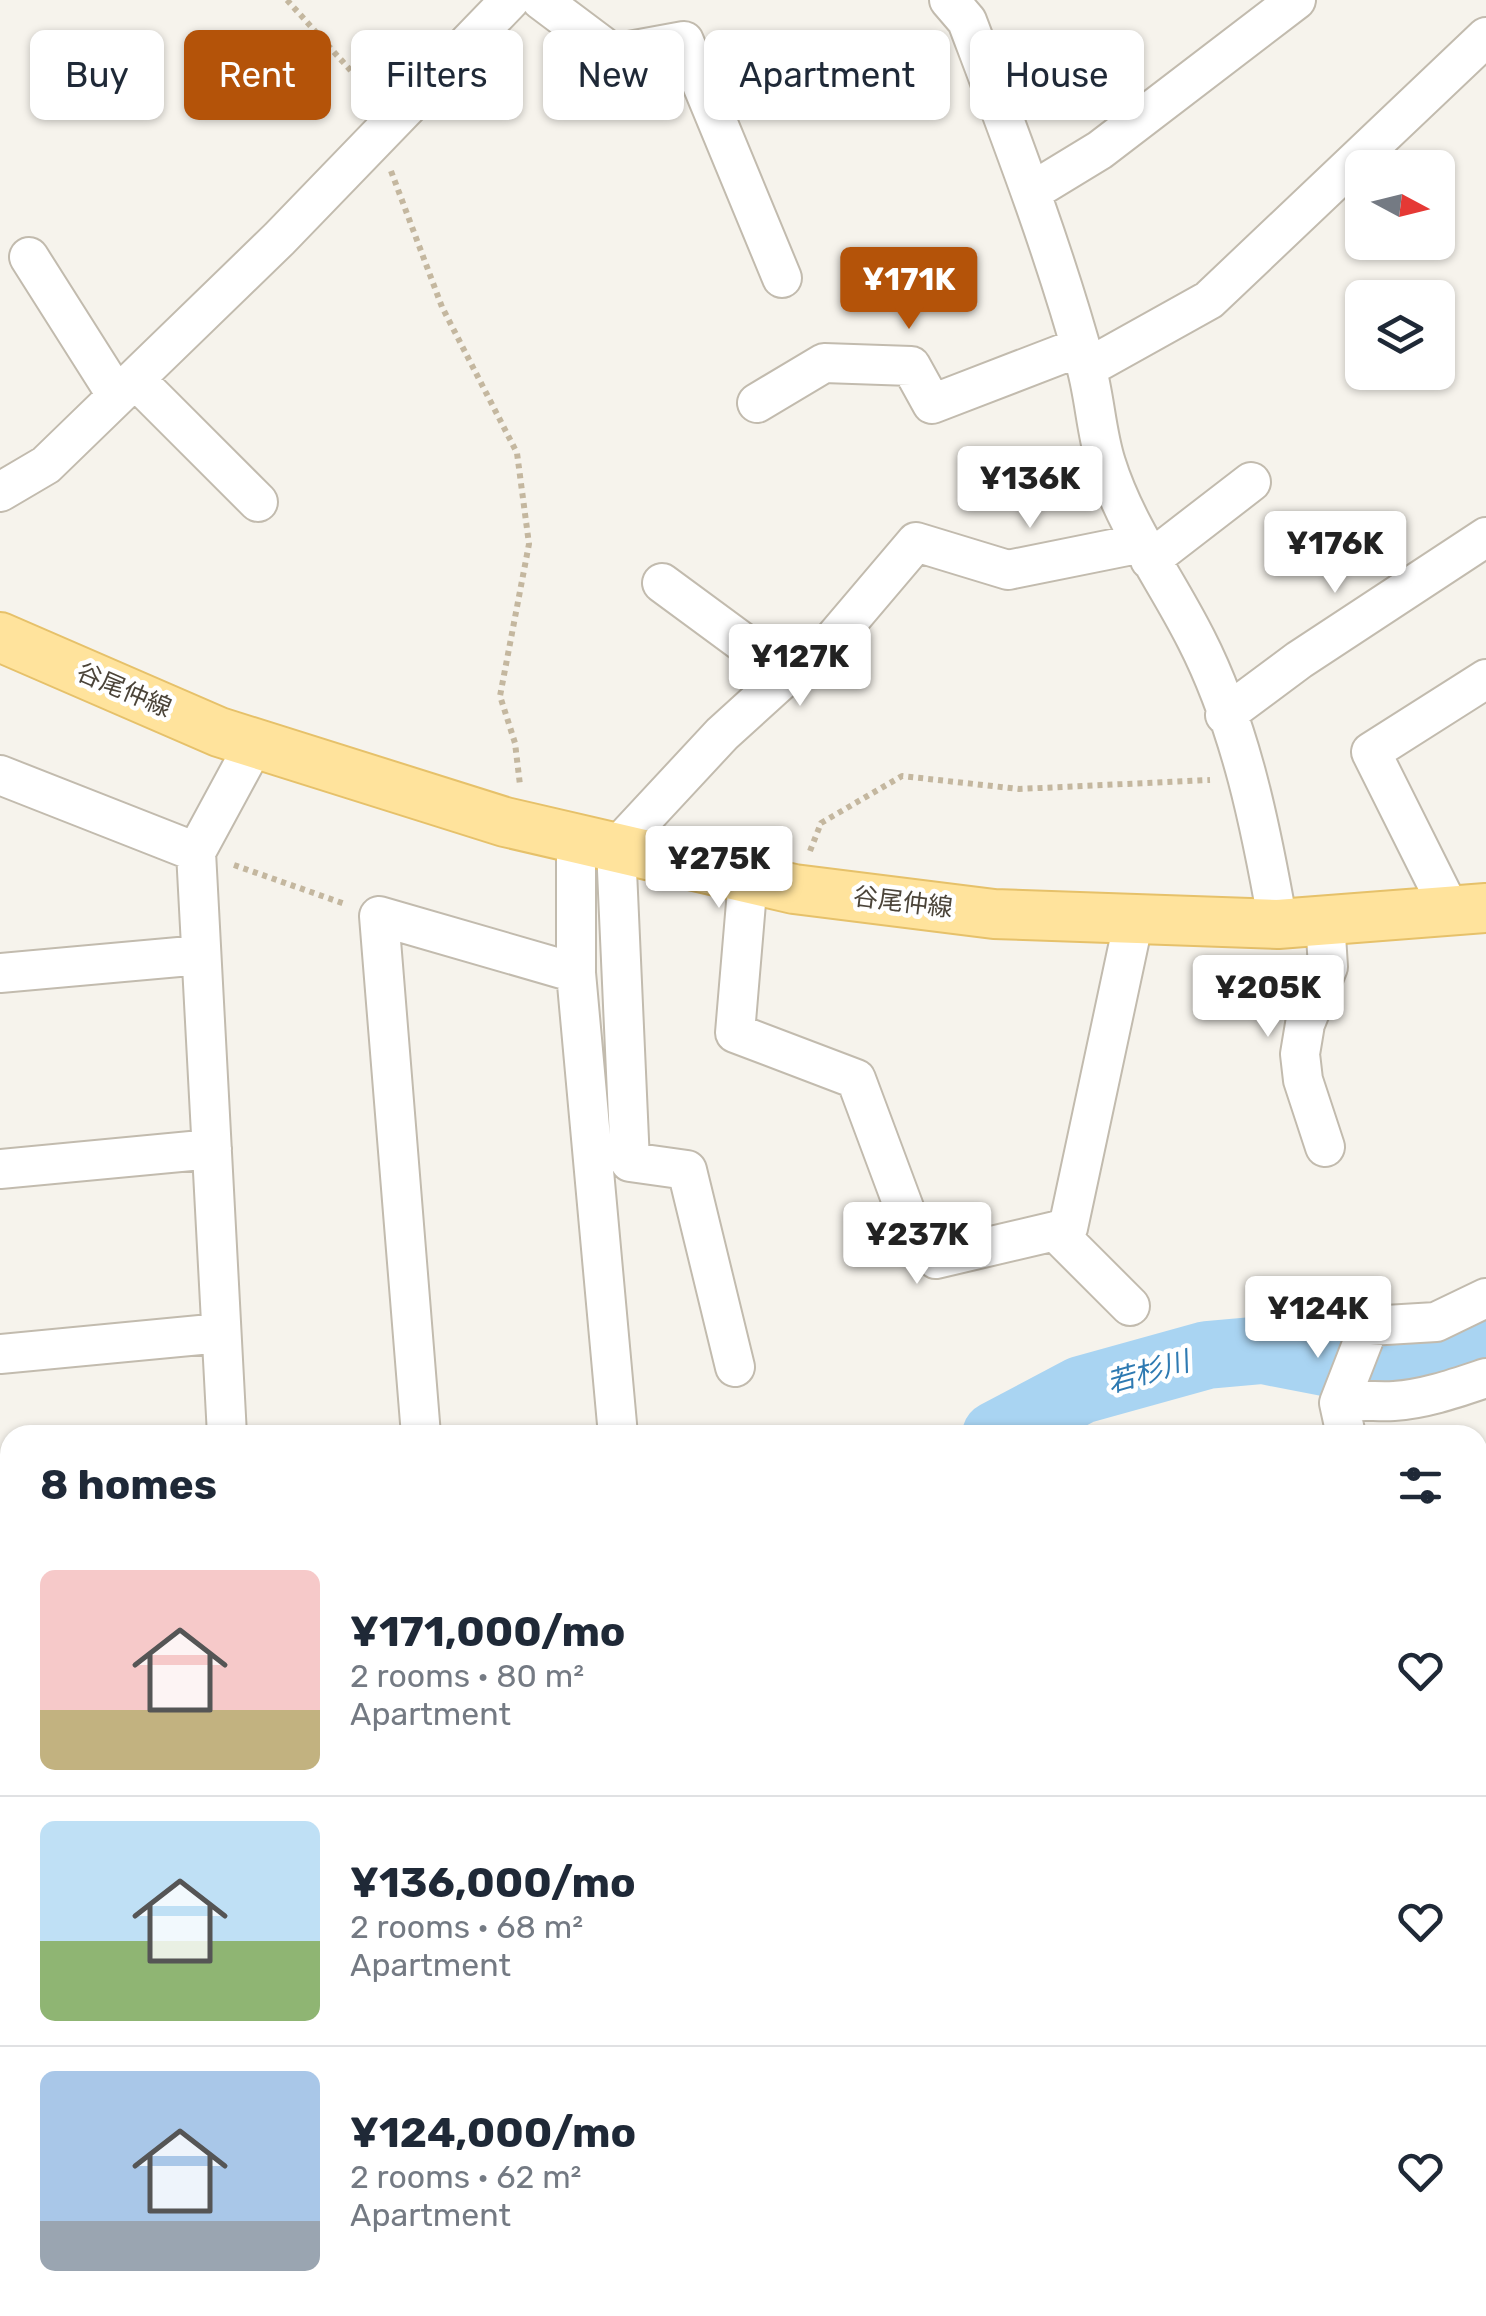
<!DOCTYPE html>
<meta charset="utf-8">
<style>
body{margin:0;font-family:Rubik,"Noto Sans JP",sans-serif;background:#f6f6f7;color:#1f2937;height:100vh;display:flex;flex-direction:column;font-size:38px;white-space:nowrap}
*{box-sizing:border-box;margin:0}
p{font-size:32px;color:#747a83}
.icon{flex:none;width:55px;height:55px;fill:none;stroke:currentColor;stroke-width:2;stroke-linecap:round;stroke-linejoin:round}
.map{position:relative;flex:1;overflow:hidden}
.drawer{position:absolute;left:0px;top:1425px;width:1488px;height:892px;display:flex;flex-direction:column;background:#fff;border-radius:30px 30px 0 0;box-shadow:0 2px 8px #0004}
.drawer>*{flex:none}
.banner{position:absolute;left:30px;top:30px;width:1428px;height:90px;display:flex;gap:20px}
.needle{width:65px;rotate:97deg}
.fabs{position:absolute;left:1345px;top:150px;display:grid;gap:20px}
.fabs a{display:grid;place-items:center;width:110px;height:110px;border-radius:15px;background:#fff;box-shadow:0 2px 8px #0004;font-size:50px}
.price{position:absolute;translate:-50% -85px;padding:0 22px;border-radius:10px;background:#fff;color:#222;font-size:32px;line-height:65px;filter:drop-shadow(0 2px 5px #0008)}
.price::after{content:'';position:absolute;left:50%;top:60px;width:30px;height:22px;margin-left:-15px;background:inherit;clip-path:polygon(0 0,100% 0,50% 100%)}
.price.selected{background:#b45309;color:#fff}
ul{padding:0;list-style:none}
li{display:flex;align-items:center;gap:30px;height:250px;padding:0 40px}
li+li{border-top:2px solid #e0e1e3}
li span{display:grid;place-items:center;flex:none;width:280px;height:200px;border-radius:15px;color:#555}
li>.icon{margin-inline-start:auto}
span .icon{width:120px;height:120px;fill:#fffc;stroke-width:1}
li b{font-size:42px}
h2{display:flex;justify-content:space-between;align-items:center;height:120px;padding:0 40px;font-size:42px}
.chip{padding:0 35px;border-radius:15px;background:#fff;box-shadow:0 2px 8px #0004;font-size:35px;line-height:90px}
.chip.selected{background:#b45309;color:#fff}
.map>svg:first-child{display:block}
</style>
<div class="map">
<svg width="1486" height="2316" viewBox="0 0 1486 2316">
<rect width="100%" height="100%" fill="#f6f3ec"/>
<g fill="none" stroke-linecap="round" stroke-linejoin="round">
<path stroke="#a9d4f2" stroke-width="68" d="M996 1435 1081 1390 1207 1355 1263 1350 1376 1372 1486 1351
M0 1663 10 1666"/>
<defs>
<path id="minor" d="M541 0 613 54 684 41 782 278
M949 0 967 21C1010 135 1054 249 1086 366 1095 398 1096 432 1106 463 1126 527 1167 581 1196 639 1241 727 1261 828 1278 924
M1031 192 1100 150 1296 0
M29 257 117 396
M1087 368 1209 300 1486 37
M135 379 258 502
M757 403 824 363 911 366 932 404 1080 347
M0 492 46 465 279 239 510 0
M1150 560 1251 482
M662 583 787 675 722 734 616 848 630 1162 687 1170 735 1367
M787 675 832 641 916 542 1008 570 1142 543
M1225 715 1299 660 1486 537
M0 775 196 852 227 1435
M196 852 255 743
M748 879 735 1033 856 1079 916 1240 936 1259 1068 1228 1134 919
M1450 910 1371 752 1486 679
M0 973 201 955
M576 973V838
M1325 1147 1303 1080 1300 1054 1305 1024 1328 967 1325 920
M0 1169 212 1149
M1055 1231 1130 1306
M0 1354 221 1333
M1339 1403C1359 1399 1374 1402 1394 1401 1425 1399 1456 1388 1486 1378
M421 1435 379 916 576 973 618 1435
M1346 1435 1339 1403 1369 1326 1436 1322 1486 1298
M0 1544 10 1545
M1478 1572H1486
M1478 1823 1486 1826
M1478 1972 1486 1983
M1478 2244 1486 2242
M154 2308 160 2316
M392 2308 398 2316
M702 2308 724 2316
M0 2311 10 2305
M831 2316 834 2308
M1179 2316 1214 2308"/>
<path id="major" d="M0 637 219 732 505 822 794 889 994 914 1278 924 1486 908"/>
</defs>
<use href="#minor" stroke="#c2bbae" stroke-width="42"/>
<use href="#major" stroke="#e6c16a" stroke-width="52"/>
<path stroke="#c4b79f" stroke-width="6" stroke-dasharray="5 5" stroke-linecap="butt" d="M287 0 371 93
M391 171 442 307 517 453 529 544 500 696 515 743 520 785
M810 851 821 823 902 776 1019 789 1210 780
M234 865 345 904"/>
<use href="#minor" stroke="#fff" stroke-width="38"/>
<use href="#major" stroke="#ffe39c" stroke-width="48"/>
</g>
<g text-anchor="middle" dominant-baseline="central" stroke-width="9" stroke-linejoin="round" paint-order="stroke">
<g font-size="25" fill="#4b4439" stroke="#fff">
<text transform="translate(124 690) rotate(23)">谷尾仲線</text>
<text transform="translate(903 902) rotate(7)">谷尾仲線</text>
</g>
<g font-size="28" font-style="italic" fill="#2e7ab2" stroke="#fff">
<text transform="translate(1148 1372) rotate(-16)">若杉川</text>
</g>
</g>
</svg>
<div class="fabs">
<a><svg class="needle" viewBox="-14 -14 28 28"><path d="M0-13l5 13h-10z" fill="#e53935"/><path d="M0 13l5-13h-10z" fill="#747a83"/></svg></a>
<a><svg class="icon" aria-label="layers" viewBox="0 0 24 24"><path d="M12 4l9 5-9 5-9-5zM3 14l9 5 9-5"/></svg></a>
</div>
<b class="price selected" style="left:909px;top:332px">¥171K</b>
<b class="price" style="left:1030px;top:531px">¥136K</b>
<b class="price" style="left:1335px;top:596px">¥176K</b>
<b class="price" style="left:800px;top:709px">¥127K</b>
<b class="price" style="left:719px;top:911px">¥275K</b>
<b class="price" style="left:1268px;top:1040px">¥205K</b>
<b class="price" style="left:917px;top:1287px">¥237K</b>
<b class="price" style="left:1318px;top:1361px">¥124K</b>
<div class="banner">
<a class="chip">Buy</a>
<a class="chip selected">Rent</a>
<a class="chip">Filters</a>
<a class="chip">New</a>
<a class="chip">Apartment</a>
<a class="chip">House</a>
</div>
<section class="drawer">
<h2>8 homes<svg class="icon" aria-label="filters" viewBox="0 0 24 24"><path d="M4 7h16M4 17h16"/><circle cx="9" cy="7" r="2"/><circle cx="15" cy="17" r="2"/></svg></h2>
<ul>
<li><span style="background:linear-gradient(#f6c9c9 70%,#c2b280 0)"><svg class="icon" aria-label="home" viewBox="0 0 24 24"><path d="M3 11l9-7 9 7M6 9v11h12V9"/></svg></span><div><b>¥171,000/mo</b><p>2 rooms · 80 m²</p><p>Apartment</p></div><svg class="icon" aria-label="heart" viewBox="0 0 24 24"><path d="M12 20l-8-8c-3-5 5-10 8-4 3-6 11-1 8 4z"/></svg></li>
<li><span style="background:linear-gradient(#bfe0f5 60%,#8fb573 0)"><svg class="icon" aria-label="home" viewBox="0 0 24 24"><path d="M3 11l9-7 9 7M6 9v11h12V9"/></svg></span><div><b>¥136,000/mo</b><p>2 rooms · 68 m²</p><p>Apartment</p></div><svg class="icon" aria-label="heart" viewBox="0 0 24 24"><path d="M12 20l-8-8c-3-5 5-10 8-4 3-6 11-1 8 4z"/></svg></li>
<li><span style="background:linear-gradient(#a9c7e8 75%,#9aa5b1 0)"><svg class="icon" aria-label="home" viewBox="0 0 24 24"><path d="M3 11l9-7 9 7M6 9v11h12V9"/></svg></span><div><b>¥124,000/mo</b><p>2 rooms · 62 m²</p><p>Apartment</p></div><svg class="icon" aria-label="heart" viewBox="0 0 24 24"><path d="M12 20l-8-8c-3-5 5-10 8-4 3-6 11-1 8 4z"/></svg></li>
</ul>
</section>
</div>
